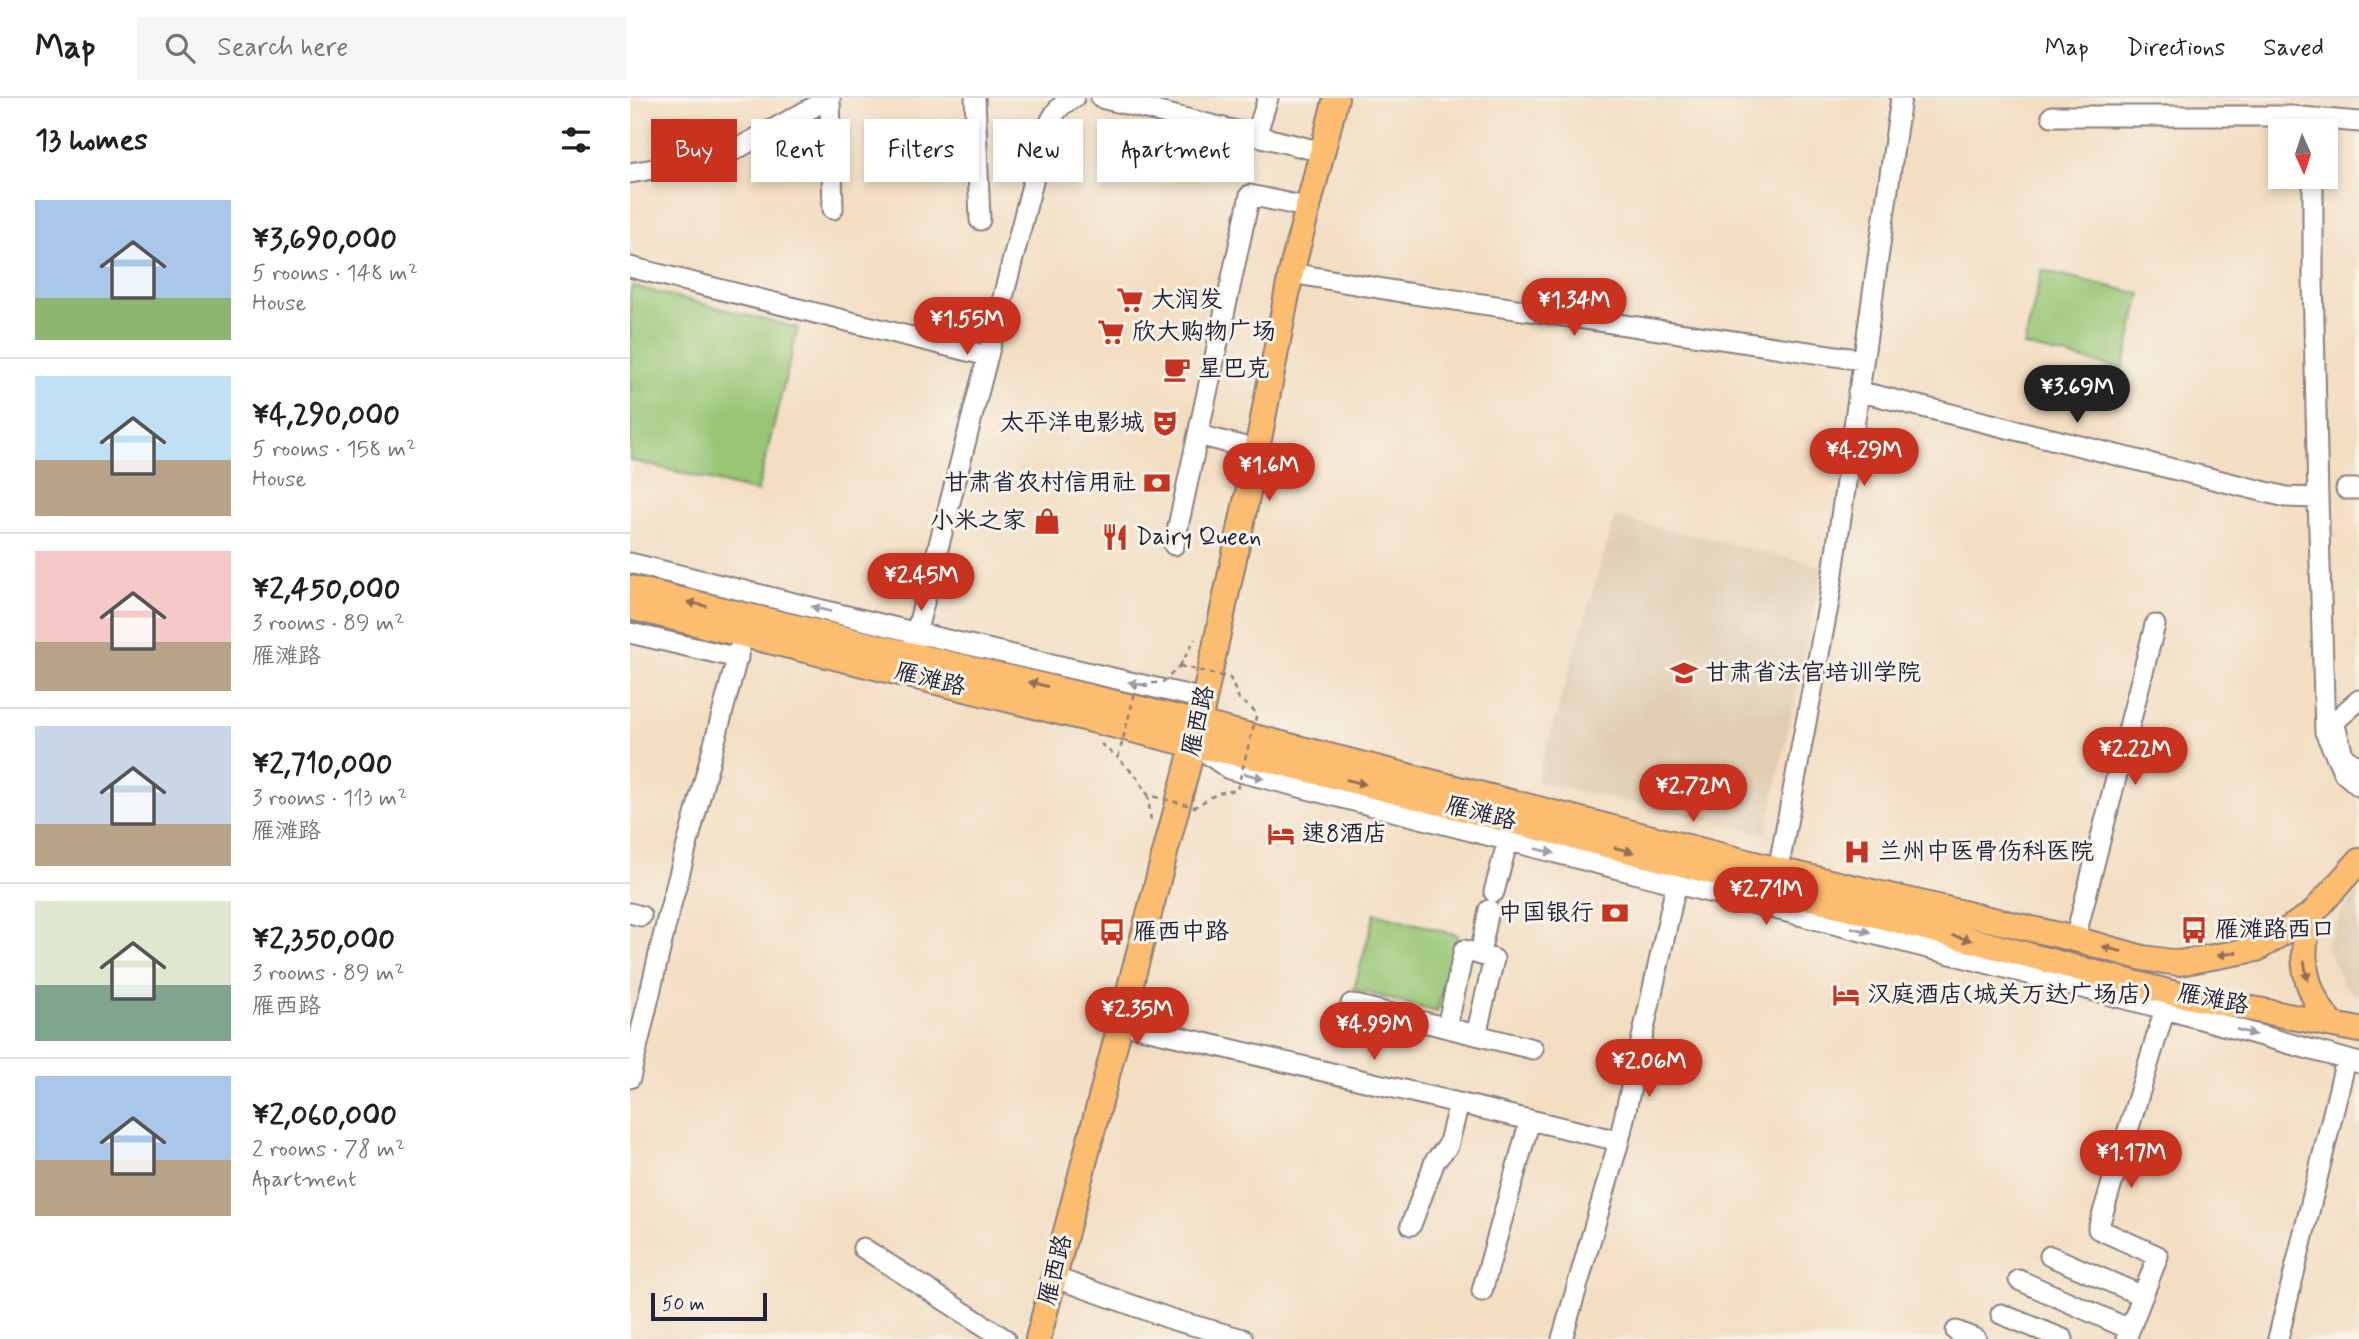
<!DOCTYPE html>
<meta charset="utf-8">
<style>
body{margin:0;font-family:Mynerve,"LXGW WenKai TC",sans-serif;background:#f6f6f6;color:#202124;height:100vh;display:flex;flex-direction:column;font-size:26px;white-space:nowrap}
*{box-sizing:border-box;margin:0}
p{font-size:23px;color:#757577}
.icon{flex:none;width:38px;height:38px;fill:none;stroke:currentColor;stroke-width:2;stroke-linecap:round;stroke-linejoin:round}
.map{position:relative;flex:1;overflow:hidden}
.drawer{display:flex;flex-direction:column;background:#fff;width:630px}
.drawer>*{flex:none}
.top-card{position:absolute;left:21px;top:21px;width:665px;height:63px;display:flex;gap:14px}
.needle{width:46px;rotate:177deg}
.controls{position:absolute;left:1638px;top:21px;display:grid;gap:14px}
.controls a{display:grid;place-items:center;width:70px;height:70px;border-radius:0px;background:#fff;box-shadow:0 4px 10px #0003;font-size:35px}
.scale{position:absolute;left:21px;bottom:18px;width:116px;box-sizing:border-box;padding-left:7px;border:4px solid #22223b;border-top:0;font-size:19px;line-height:24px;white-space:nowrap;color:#22223b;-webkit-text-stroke:5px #f7f3e8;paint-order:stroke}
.price{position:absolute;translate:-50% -60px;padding:0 16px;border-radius:24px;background:#c8321e;color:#fff;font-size:23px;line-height:46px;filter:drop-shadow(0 2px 4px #0008)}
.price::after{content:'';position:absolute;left:50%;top:42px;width:21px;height:16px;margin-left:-10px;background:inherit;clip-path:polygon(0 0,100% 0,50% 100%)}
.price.current{background:#222;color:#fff}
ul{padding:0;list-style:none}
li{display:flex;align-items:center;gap:21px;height:175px;padding:0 35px}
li+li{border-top:2px solid #e0e0e0}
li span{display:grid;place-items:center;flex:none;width:196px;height:140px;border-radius:0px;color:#555}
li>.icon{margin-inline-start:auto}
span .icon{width:84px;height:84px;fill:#fffc;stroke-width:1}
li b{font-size:30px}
h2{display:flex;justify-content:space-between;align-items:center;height:84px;padding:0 35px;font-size:30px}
.chip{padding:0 24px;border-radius:0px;background:#fff;box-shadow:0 4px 10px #0003;font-size:24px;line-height:63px}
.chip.current{background:#c8321e;color:#fff}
header{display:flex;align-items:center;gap:42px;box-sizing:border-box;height:98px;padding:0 35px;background:#fff;border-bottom:2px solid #e0e0e0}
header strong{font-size:33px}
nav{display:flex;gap:38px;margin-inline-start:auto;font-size:24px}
.search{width:490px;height:63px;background:#f6f6f6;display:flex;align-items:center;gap:18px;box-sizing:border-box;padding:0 24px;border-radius:0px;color:#757577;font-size:26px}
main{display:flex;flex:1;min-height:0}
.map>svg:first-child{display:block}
</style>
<header>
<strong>Map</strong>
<div class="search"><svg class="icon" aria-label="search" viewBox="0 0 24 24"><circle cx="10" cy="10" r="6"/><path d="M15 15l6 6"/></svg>Search here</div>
<nav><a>Map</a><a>Directions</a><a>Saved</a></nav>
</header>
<main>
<section class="drawer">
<h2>13 homes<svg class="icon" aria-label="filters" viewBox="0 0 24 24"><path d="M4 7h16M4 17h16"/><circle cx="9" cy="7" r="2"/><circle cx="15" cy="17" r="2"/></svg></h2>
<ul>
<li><span style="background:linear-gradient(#a9c7e8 70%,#8fb573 0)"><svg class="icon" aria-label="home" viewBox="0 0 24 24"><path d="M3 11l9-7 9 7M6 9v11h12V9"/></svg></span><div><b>¥3,690,000</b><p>5 rooms · 148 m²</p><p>House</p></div></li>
<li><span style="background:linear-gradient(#bfe0f5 60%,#b9a48a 0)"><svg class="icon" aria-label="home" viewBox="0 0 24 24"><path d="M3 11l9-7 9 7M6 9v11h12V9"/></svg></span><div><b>¥4,290,000</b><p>5 rooms · 158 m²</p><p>House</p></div></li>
<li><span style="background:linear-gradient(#f6c9c9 65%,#b9a48a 0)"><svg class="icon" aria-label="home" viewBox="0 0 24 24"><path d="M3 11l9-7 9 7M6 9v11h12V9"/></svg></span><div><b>¥2,450,000</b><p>3 rooms · 89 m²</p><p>雁滩路</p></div></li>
<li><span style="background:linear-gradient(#c9d6e8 70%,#b9a48a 0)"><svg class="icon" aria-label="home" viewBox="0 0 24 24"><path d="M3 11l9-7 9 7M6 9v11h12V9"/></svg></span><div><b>¥2,710,000</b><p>3 rooms · 113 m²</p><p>雁滩路</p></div></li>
<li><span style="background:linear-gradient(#dfe7d0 60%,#7fa58c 0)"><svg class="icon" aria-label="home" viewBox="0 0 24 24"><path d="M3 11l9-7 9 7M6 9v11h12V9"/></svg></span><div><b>¥2,350,000</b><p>3 rooms · 89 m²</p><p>雁西路</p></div></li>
<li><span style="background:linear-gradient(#a9c7e8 60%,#b9a48a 0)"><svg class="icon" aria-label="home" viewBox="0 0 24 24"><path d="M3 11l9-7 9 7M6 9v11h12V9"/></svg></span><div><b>¥2,060,000</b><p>2 rooms · 78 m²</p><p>Apartment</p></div></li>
</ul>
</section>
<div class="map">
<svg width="1729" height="1241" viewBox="0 0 1729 1241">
<rect width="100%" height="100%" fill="#f7f3e8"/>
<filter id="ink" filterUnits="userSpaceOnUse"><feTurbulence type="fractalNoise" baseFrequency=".0143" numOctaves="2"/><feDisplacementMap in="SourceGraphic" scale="14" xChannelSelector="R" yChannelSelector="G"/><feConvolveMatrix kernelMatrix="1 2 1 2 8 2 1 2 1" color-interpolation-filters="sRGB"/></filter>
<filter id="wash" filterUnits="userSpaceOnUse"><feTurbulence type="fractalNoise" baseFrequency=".00686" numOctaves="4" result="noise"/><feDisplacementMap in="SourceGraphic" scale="28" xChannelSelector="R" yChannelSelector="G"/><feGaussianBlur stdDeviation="1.57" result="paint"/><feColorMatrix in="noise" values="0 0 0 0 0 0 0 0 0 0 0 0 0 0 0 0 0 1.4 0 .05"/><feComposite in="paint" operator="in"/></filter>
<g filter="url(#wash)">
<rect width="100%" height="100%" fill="#f3dec2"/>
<path fill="#e0cdb2" d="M985 419 1193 468 1136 736 906 683Z
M1729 792V899L1713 887 1696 848 1718 803Z"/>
<path fill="#98c674" stroke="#5d7458" stroke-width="2" d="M1412 172 1511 196 1493 271 1394 248Z
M2 188 168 230 127 394 0 362V197Z
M745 815 828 837 807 914 724 891Z"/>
</g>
<g filter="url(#ink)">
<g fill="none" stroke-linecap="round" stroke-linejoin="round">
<defs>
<path id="minor" d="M200 0 203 111
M345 0 350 122
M471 0 693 54
M1422 18H1662L1683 20
M1683 32V20L1729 24
M626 38 638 0
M0 75 92 59 200 0
M0 169 358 258
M661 175 777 195 1233 262
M1228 293 1656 399 1688 400 1683 181V79
M568 337 627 352
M1716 391H1729
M1688 400 1695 634 1714 675 1729 688
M544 447 620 97 680 110
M0 465 287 535 574 601
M0 535 108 560
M283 547 416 33C423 17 428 7 444 0
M1729 602 1704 624 1714 660 1729 669
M568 649 599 671 1535 911 1729 965
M1148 772 1199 503 1271 0
M864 794 881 731
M0 815 11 818
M1445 841 1525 527
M850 856 859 812
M721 906 903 951
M490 925 989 1043
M817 929 834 852 864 861 846 937
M0 980 37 822 117 523
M781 1127 805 1063 818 1048 829 1005
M233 1150 375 1241
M1420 1158 1513 1198
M423 1179 544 1222 613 1241
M1389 1182 1499 1231
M852 1193 900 1022
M1371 1216 1433 1241
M1326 1233 1346 1241
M932 1241 989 1043 1049 774
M1496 1241 1528 1158 1468 1131 1535 911 1540 899
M1648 1241 1716 962"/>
<path id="major" d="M0 490 569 625 1148 772 1445 841 1513 860 1549 865 1627 851 1682 816 1729 763
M0 509 564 647 640 662 1052 766 1542 895 1729 932
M1682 816C1667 856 1674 892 1701 925
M408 1241 569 625 627 352 661 175 706 0"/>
</defs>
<use href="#minor" stroke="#8a807e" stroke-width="23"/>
<use href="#major" stroke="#8a807e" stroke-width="28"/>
<path stroke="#8a807e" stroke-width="2.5" stroke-dasharray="5 5" stroke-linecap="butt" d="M550 568 565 541
M471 646 488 660
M518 697 521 724"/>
<use href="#minor" stroke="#fff" stroke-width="19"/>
<use href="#major" stroke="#fcbd6f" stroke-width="24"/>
<path stroke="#8a807e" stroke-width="2.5" stroke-dasharray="5 5" stroke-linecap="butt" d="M550 568 600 580 609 601 627 615 607 692 588 695 565 709 518 697 507 679 488 660 507 587 533 584Z"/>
</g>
<defs><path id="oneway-solid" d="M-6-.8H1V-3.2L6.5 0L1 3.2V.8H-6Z" transform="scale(1.75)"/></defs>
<g fill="#8f7055">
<use href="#oneway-solid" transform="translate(67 506) rotate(-167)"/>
<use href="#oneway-solid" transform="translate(408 586) rotate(-166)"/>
<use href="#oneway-solid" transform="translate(726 684) rotate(14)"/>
<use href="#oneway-solid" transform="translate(994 752) rotate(14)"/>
<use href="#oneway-solid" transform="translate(1332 840) rotate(15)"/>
<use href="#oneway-solid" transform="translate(1482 851) rotate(-165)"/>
<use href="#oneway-solid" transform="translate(1597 856) rotate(170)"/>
<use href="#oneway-solid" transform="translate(1676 873) rotate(80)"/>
</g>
<g fill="#9c9ca7">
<use href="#oneway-solid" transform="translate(191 511) rotate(-166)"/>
<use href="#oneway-solid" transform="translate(508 586) rotate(-167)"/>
<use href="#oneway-solid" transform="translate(624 678) rotate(14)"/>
<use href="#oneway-solid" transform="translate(915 753) rotate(14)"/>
<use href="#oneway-solid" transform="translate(1231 832) rotate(14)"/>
<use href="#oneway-solid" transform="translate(1616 934) rotate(16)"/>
</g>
</g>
<defs>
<symbol id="supermarket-bare" viewBox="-9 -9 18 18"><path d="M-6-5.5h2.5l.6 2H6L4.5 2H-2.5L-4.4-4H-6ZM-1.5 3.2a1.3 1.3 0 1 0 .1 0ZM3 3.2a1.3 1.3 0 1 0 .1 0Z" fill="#c8321e" stroke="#f7f3e8" stroke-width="2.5" paint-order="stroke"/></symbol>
<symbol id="cafe-bare" viewBox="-9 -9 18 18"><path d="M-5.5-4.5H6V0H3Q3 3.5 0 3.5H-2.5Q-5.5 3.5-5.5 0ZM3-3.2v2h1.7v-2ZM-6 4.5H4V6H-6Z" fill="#c8321e" stroke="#f7f3e8" stroke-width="2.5" paint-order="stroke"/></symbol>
<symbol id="theatre-bare" viewBox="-9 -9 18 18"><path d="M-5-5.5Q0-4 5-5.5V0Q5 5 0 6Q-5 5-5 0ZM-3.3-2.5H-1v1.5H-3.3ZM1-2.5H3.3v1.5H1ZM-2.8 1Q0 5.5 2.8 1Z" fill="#c8321e" stroke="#f7f3e8" stroke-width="2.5" paint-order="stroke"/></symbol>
<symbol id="bank-bare" viewBox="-9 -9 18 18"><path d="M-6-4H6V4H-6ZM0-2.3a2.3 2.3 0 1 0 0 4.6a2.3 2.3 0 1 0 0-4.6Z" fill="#c8321e" stroke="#f7f3e8" stroke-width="2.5" paint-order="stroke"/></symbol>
<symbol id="shop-bare" viewBox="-9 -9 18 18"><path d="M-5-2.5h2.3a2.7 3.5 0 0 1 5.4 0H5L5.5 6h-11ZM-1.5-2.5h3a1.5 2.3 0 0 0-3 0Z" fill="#c8321e" stroke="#f7f3e8" stroke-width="2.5" paint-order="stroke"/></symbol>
<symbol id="restaurant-bare" viewBox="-9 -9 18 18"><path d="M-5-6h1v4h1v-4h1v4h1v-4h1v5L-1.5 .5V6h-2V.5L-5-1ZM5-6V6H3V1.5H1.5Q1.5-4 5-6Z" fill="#c8321e" stroke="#f7f3e8" stroke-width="2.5" paint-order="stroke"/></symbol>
<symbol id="university-bare" viewBox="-9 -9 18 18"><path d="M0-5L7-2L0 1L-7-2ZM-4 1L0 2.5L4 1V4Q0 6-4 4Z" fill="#c8321e" stroke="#f7f3e8" stroke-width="2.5" paint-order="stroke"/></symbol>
<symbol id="hotel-bare" viewBox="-9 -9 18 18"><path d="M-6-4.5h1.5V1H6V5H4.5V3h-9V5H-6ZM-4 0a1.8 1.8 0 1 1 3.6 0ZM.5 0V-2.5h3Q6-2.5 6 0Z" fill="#c8321e" stroke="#f7f3e8" stroke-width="2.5" paint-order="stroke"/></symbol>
<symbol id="hospital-bare" viewBox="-9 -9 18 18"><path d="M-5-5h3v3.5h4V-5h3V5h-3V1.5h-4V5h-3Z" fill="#c8321e" stroke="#f7f3e8" stroke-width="2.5" paint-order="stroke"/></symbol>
<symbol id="bus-bare" viewBox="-9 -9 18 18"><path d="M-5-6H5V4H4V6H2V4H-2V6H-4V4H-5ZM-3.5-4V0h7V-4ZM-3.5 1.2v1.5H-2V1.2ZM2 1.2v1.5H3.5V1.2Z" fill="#c8321e" stroke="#f7f3e8" stroke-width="2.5" paint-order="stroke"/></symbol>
</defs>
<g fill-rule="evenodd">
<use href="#supermarket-bare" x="481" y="183" width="38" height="38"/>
<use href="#supermarket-bare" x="462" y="215" width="38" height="38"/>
<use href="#cafe-bare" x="528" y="252" width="38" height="38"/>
<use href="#theatre-bare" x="516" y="306" width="38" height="38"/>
<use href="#bank-bare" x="508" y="366" width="38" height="38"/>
<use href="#shop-bare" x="398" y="404" width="38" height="38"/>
<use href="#restaurant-bare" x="466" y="420" width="38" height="38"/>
<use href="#university-bare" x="1035" y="556" width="38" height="38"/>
<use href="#hotel-bare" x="632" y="717" width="38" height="38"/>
<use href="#hospital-bare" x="1208" y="735" width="38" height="38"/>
<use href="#bank-bare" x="966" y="796" width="38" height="38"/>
<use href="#bus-bare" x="1545" y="813" width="38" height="38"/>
<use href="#bus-bare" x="463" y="815" width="38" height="38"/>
<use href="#hotel-bare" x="1197" y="878" width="38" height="38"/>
</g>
<g text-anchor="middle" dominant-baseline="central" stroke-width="6" stroke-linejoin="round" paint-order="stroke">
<g font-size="24" fill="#22223b" stroke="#f7f3e8" text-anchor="start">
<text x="521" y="202">大润发</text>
<text x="502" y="234">欣大购物广场</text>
<text x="568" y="271">星巴克</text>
<text x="514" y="325" text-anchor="end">太平洋电影城</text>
<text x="506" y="385" text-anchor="end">甘肃省农村信用社</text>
<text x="396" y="423" text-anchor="end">小米之家</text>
<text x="506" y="439">Dairy Queen</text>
<text x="1075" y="575">甘肃省法官培训学院</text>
<text x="672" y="736">速8酒店</text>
<text x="1248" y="754">兰州中医骨伤科医院</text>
<text x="964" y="815" text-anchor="end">中国银行</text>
<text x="1585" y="832">雁滩路西口</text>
<text x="503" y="834">雁西中路</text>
<text x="1237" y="897">汉庭酒店(城关万达广场店)</text>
</g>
<g font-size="24" fill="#22223b" stroke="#f7f3e8">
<text transform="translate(300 582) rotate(14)">雁滩路</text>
<text transform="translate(569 623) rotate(-77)">雁西路</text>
<text transform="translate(851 716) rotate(14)">雁滩路</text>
<text transform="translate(1583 902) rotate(11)">雁滩路</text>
<text transform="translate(426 1172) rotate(-76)">雁西路</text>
</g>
</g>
</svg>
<div class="controls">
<a><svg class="needle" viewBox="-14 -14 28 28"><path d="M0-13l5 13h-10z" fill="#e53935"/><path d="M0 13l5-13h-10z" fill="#757577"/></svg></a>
</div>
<div class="scale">50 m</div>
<b class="price" style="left:944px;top:240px">¥1.34M</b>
<b class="price" style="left:337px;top:259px">¥1.55M</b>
<b class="price current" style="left:1447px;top:327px">¥3.69M</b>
<b class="price" style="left:1234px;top:390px">¥4.29M</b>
<b class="price" style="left:639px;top:405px">¥1.6M</b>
<b class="price" style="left:291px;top:515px">¥2.45M</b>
<b class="price" style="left:1505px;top:689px">¥2.22M</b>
<b class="price" style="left:1063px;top:726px">¥2.72M</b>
<b class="price" style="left:1136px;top:829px">¥2.71M</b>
<b class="price" style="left:507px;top:949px">¥2.35M</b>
<b class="price" style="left:744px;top:964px">¥4.99M</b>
<b class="price" style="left:1019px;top:1001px">¥2.06M</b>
<b class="price" style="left:1501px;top:1092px">¥1.17M</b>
<div class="top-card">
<a class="chip current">Buy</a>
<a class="chip">Rent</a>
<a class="chip">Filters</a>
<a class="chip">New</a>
<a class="chip">Apartment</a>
</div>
</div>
</main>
